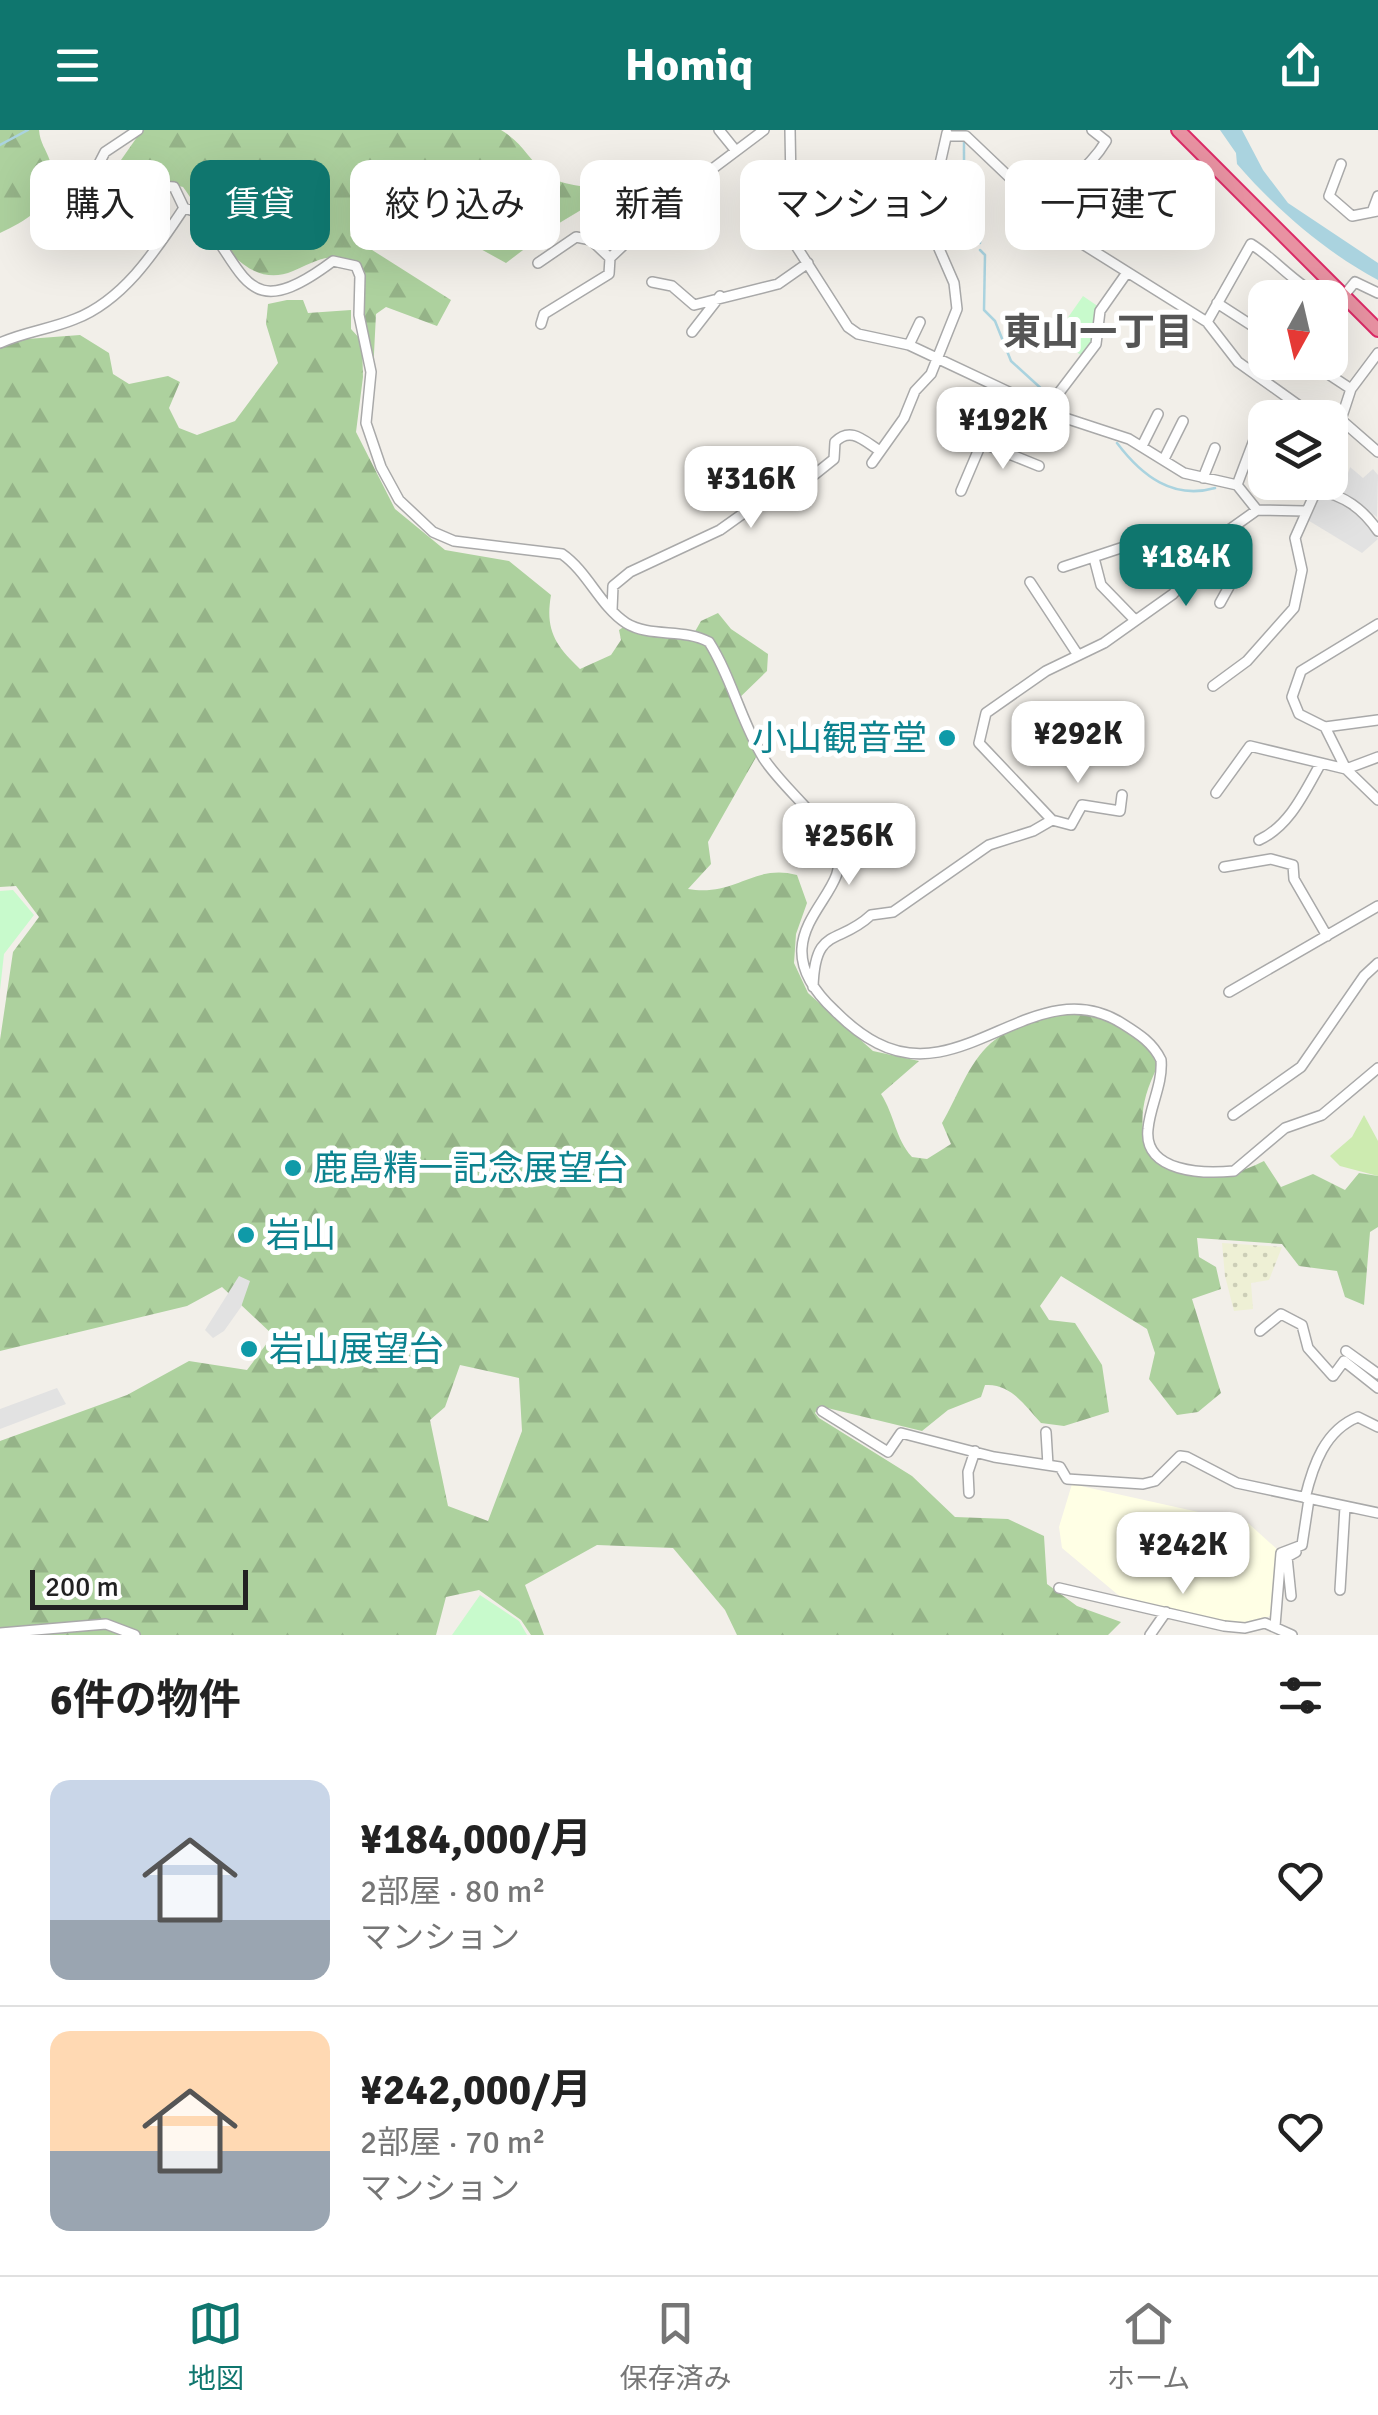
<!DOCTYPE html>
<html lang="ja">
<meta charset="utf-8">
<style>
body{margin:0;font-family:Signika,"Noto Sans JP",sans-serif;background:#f2f2f2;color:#222;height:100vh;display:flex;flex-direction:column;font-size:38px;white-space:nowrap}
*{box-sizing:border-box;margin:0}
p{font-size:32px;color:#767676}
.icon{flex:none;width:55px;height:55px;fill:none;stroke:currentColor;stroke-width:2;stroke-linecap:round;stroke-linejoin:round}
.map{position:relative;height:1505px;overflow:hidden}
.details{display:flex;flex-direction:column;background:#fff;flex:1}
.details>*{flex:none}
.guide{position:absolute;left:30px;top:30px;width:1320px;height:90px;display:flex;gap:20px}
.needle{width:65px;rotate:188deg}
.controls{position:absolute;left:1248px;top:150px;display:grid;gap:20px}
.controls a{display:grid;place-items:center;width:100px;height:100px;border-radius:20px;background:#fff;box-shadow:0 10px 40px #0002;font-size:50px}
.scale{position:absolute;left:30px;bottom:25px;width:218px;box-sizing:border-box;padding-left:10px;border:5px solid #222;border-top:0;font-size:28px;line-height:35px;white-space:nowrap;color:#222;-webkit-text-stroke:8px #fff;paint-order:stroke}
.price{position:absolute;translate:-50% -85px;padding:0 22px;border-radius:20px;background:#fff;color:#222;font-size:32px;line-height:65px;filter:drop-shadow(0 2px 5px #0008)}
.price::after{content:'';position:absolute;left:50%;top:60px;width:30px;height:22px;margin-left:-15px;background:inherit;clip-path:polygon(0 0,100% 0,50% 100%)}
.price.active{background:#0f766e;color:#fff}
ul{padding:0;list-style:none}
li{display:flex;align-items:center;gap:30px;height:250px;padding:0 50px}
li+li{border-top:2px solid #e0e0e0}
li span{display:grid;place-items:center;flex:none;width:280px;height:200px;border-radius:20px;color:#555}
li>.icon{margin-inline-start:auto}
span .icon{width:120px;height:120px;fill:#fffc;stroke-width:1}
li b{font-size:42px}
h2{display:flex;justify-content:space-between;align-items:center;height:120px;padding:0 50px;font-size:42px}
.pill{padding:0 35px;border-radius:20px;background:#fff;box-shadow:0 10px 40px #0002;font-size:35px;line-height:90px}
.pill.active{background:#0f766e;color:#fff}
header{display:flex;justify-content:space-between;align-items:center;height:130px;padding:0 50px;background:#0f766e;color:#fff;font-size:45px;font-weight:700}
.tabs{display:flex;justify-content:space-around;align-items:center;height:140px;border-top:2px solid #e0e0e0;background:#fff;font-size:28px;color:#767676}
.tabs a{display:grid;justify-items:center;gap:5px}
.tabs .active{color:#0f766e}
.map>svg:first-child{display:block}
</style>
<header><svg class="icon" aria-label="menu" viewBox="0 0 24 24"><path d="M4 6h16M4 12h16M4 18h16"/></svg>Homiq<svg class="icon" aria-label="share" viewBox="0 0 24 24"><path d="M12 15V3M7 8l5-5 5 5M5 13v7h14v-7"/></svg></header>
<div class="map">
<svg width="1378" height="1505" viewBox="0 0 1378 1505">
<defs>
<pattern id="farmland-dots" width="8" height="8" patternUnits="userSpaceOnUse" patternTransform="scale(2.5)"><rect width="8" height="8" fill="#eef0d5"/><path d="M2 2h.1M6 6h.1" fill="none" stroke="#ccceb7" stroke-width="1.8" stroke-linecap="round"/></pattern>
<pattern id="forest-firs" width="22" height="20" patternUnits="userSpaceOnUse" patternTransform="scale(2.5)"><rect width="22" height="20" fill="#add19e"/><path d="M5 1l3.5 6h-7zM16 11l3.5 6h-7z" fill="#95b388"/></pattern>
</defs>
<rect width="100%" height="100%" fill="#f2efe9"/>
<path fill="#ffffe5" d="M1072 1354 1248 1393 1279 1421 1273 1485 1246 1495 1200 1489 1123 1469 1062 1418 1059 1397Z"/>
<path fill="url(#farmland-dots)" d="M1222 1113 1282 1117 1269 1150 1251 1153 1253 1179 1234 1181 1225 1146Z"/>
<path fill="#cdebb0" d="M1364 985 1378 1011V1046L1340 1036 1330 1026 1352 1007Z"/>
<path fill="url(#forest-firs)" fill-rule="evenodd" d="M0 0H39C40 13 46 19 50 31 64 70 29 89 0 103Z
M142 0H501C524 14 528 29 546 44 563 58 596 57 616 59L556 95 506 133 439 96 365 75 350 106 451 170 437 196 386 177 376 184 372 263 361 186 365 143 359 132C329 122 320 129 293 141 241 164 208 90 183 57L114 40Z
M287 170H303L308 183 351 180V199L362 211 363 247 356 302 395 379 445 420 509 431 551 465C545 500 555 515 580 539L611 525 621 510 619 500 628 494 693 505 701 491 718 483 731 499 768 524 767 541 734 573 759 622 708 712 711 734 688 759C736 767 754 733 797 745L807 773 796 804 794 833 808 863 873 921 919 931 881 964C895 986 895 1008 912 1027L927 1029 951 1014 942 993C957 968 968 933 991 913 1043 869 1126 870 1158 936 1110 1027 1181 1073 1264 1031L1281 1057 1313 1044 1345 1060 1359 1043 1378 1046V1097L1370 1102 1364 1175 1345 1167 1337 1141 1299 1136 1282 1114 1197 1108 1199 1127 1216 1137 1221 1159 1192 1169 1221 1263 1198 1282 1177 1285 1149 1249 1155 1223 1147 1199 1061 1146 1040 1176 1049 1190 1075 1193 1102 1235 1109 1282 1064 1296 1041 1293C1025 1276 1011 1253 985 1255L981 1267 948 1280 922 1301 819 1276 815 1283 819 1288 912 1346 955 1387 1008 1389 1044 1406 1047 1454 1077 1476 1121 1492 1108 1505H737L725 1480 673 1418 597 1415 525 1455 544 1505H531L521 1490 479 1460 446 1467 436 1505H0V1311L127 1265 189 1231 247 1240 273 1205 222 1157 187 1176 0 1221V910L13 822 39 787 16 756 0 757V218L14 210 80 205 109 223 113 244 129 254 168 246 180 252 169 278 179 298 197 305 235 291 278 233 266 194 268 174ZM460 1235 519 1248 522 1301 488 1391 448 1376 430 1290 445 1277Z"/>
<path fill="#c8facc" d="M1083 166 1099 177 1092 213 1082 226 1055 206Z
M13 760 34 785 4 824 0 860V761Z
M480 1465 519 1491 527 1505H452Z"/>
<path fill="#e2e2e2" d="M1350 337 1363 348 1373 339 1378 345 1377 387 1342 362Z
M1317 368 1337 369 1363 385 1378 409 1362 423 1306 389Z
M239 1146 250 1151 241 1177 224 1201 213 1208 205 1200Z
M57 1258 66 1274 0 1299V1279Z"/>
<path fill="#aad3df" d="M1220 0H1242L1263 40 1288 73 1378 133V150C1324 121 1277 80 1237 34L1236 23Z"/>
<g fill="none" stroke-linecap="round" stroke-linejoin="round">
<path stroke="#aad3df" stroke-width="2.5" d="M964 12C964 34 963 63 972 83 977 96 982 97 980 113
M0 15 28 0
M980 120 985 125 984 180 995 191 1011 231 1045 262
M1117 313C1142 346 1173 370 1215 358"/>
<defs>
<path id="minor" d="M138 0 105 22 75 80V93L88 100C120 89 137 52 174 57L184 78 197 82C247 141 244 198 333 131L356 136 360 146 359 185 371 242 366 293 381 337 399 370 433 402 454 411 562 424C588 442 600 476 626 493 650 508 684 498 709 512 732 548 741 592 764 629 783 658 822 688 836 718 858 766 750 802 835 881 848 894 861 905 877 913 964 959 1038 839 1123 894 1139 904 1153 913 1161 930 1163 954 1150 976 1148 999 1143 1043 1205 1044 1234 1041L1285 998 1322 985 1378 938
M719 0 736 21
M790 0 791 54 784 97 848 197 858 204 909 215 1062 287 1129 309 1184 343 1237 355 1257 380
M947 6H966L1073 108 1207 192 1251 114C1276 129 1301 162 1329 168
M1341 34 1329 66 1352 86 1378 81
M1043 82C1061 54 1089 40 1106 11L1092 0
M1372 82 1378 66
M538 133 576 107 591 110 610 128
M652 152 672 156 694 175 778 154 808 133
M1346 163 1355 152 1378 163
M1217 173 1265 204
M1207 192 1238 232 1312 285 1327 288
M541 194 544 184 609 144 610 128 671 70 764 0
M692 202 720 166
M0 213C24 202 51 199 75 189 124 170 156 120 184 78
M909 215 920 192
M1310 232 1351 259
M1062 287 1055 268 1096 214 1100 181 1126 144
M1339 288 1378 322
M982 313 1039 336
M1142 316 1158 284
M1330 323 1351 259 1378 223
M1164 329 1183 291
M872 333 904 288 915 261 931 244 957 179 954 153 927 91 947 3
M1203 348 1215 318
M1237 355 1254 310
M1317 360C1345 366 1362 378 1378 401
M961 361 1004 260
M1179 413 1231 453 1220 473
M1094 428 1101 455 1135 490
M1158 435 1180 456
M1063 437 1148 409 1154 401
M1030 452 1078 525
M612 480 613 456 630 442 720 400 776 360 804 353 834 329 835 312C851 296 864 311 880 321
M1378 494 1301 541 1292 567 1299 584 1325 597 1346 639 1378 670
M1213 556 1247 531 1294 478 1302 440 1295 408 1320 352
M1325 597 1378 590
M1216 663 1250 616 1346 639 1378 627
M1122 665 1120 681 1082 675 1071 695 1052 690 979 613 986 583 1046 541 1104 513 1173 464 1229 400 1257 380 1304 381
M1259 710C1290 696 1305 661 1321 633
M1224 737 1271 729 1293 735 1294 749 1327 806
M813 857C815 795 838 816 871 785L893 782 989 715 1033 701 1052 690
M1229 862 1378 776
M1233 985 1301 937 1364 846 1378 833
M1260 1201 1281 1184 1302 1195 1308 1218 1333 1246 1344 1231 1378 1258
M1346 1221 1378 1244
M822 1281 888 1322 901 1303 994 1327 1060 1337 1067 1349 1143 1354 1155 1351 1180 1326 1187 1327 1237 1353 1378 1383
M1046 1302 1048 1335
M969 1363 968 1342 975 1321
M1305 1368C1313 1335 1325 1300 1358 1287L1378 1297
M1059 1458 1224 1496 1245 1498 1265 1493 1292 1505
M1340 1460 1345 1377
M1291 1466 1287 1427 1296 1422
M1275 1496 1281 1423 1302 1415 1309 1369
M0 1503 106 1494 135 1505
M1150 1505 1166 1482"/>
<path id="highway" d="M1178 0 1378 200"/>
</defs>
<use href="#minor" stroke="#a9a9a9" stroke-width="12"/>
<use href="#highway" stroke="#dc2a67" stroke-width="16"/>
<use href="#minor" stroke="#fff" stroke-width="9"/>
<use href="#highway" stroke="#e892a2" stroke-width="12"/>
</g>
<g fill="#0f9aa8" stroke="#fff" stroke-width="4">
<circle cx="947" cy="608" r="10"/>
<circle cx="293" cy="1038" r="10"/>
<circle cx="246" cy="1105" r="10"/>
<circle cx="249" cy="1219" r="10"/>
</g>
<g text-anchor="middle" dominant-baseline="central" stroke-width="10" stroke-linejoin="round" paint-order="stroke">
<g font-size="35" fill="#0d838f" stroke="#fff" text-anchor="start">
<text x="927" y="608" text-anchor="end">小山観音堂</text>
<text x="313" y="1038">鹿島精一記念展望台</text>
<text x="266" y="1105">岩山</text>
<text x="269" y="1219">岩山展望台</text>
</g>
<g font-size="38" font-weight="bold" fill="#555" stroke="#fff">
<text x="1098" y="202">東山一丁目</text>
</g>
</g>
</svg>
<div class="controls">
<a><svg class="needle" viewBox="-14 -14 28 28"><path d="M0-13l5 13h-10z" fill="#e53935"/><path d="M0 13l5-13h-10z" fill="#767676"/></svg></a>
<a><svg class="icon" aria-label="layers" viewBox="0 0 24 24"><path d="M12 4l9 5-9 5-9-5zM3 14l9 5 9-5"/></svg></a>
</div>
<div class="scale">200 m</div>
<b class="price" style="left:1003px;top:342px">¥192K</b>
<b class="price" style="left:751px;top:401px">¥316K</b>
<b class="price active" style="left:1186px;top:479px">¥184K</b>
<b class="price" style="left:1078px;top:656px">¥292K</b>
<b class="price" style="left:849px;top:758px">¥256K</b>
<b class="price" style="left:1183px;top:1467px">¥242K</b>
<div class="guide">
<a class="pill">購入</a>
<a class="pill active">賃貸</a>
<a class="pill">絞り込み</a>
<a class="pill">新着</a>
<a class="pill">マンション</a>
<a class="pill">一戸建て</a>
</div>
</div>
<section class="details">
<h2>6件の物件<svg class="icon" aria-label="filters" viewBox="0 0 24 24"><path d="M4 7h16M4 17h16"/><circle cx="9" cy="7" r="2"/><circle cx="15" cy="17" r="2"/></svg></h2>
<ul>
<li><span style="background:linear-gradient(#c9d6e8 70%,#9aa5b1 0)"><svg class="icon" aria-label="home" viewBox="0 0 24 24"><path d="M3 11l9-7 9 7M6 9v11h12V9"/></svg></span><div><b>¥184,000/月</b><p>2部屋 · 80 m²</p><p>マンション</p></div><svg class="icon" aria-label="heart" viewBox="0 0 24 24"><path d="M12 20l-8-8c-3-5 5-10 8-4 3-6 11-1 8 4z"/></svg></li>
<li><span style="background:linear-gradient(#ffd9b3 60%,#9aa5b1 0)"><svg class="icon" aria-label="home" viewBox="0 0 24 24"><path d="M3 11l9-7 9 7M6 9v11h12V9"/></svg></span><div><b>¥242,000/月</b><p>2部屋 · 70 m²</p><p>マンション</p></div><svg class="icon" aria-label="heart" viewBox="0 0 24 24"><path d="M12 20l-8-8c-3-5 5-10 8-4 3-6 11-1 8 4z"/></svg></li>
</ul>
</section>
<nav class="tabs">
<a class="active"><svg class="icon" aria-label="map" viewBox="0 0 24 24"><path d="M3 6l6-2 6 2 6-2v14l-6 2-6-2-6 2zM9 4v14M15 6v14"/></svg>地図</a>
<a><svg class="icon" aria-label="saved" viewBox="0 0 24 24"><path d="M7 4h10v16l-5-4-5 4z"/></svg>保存済み</a>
<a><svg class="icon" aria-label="home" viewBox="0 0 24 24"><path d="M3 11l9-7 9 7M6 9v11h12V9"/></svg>ホーム</a>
</nav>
